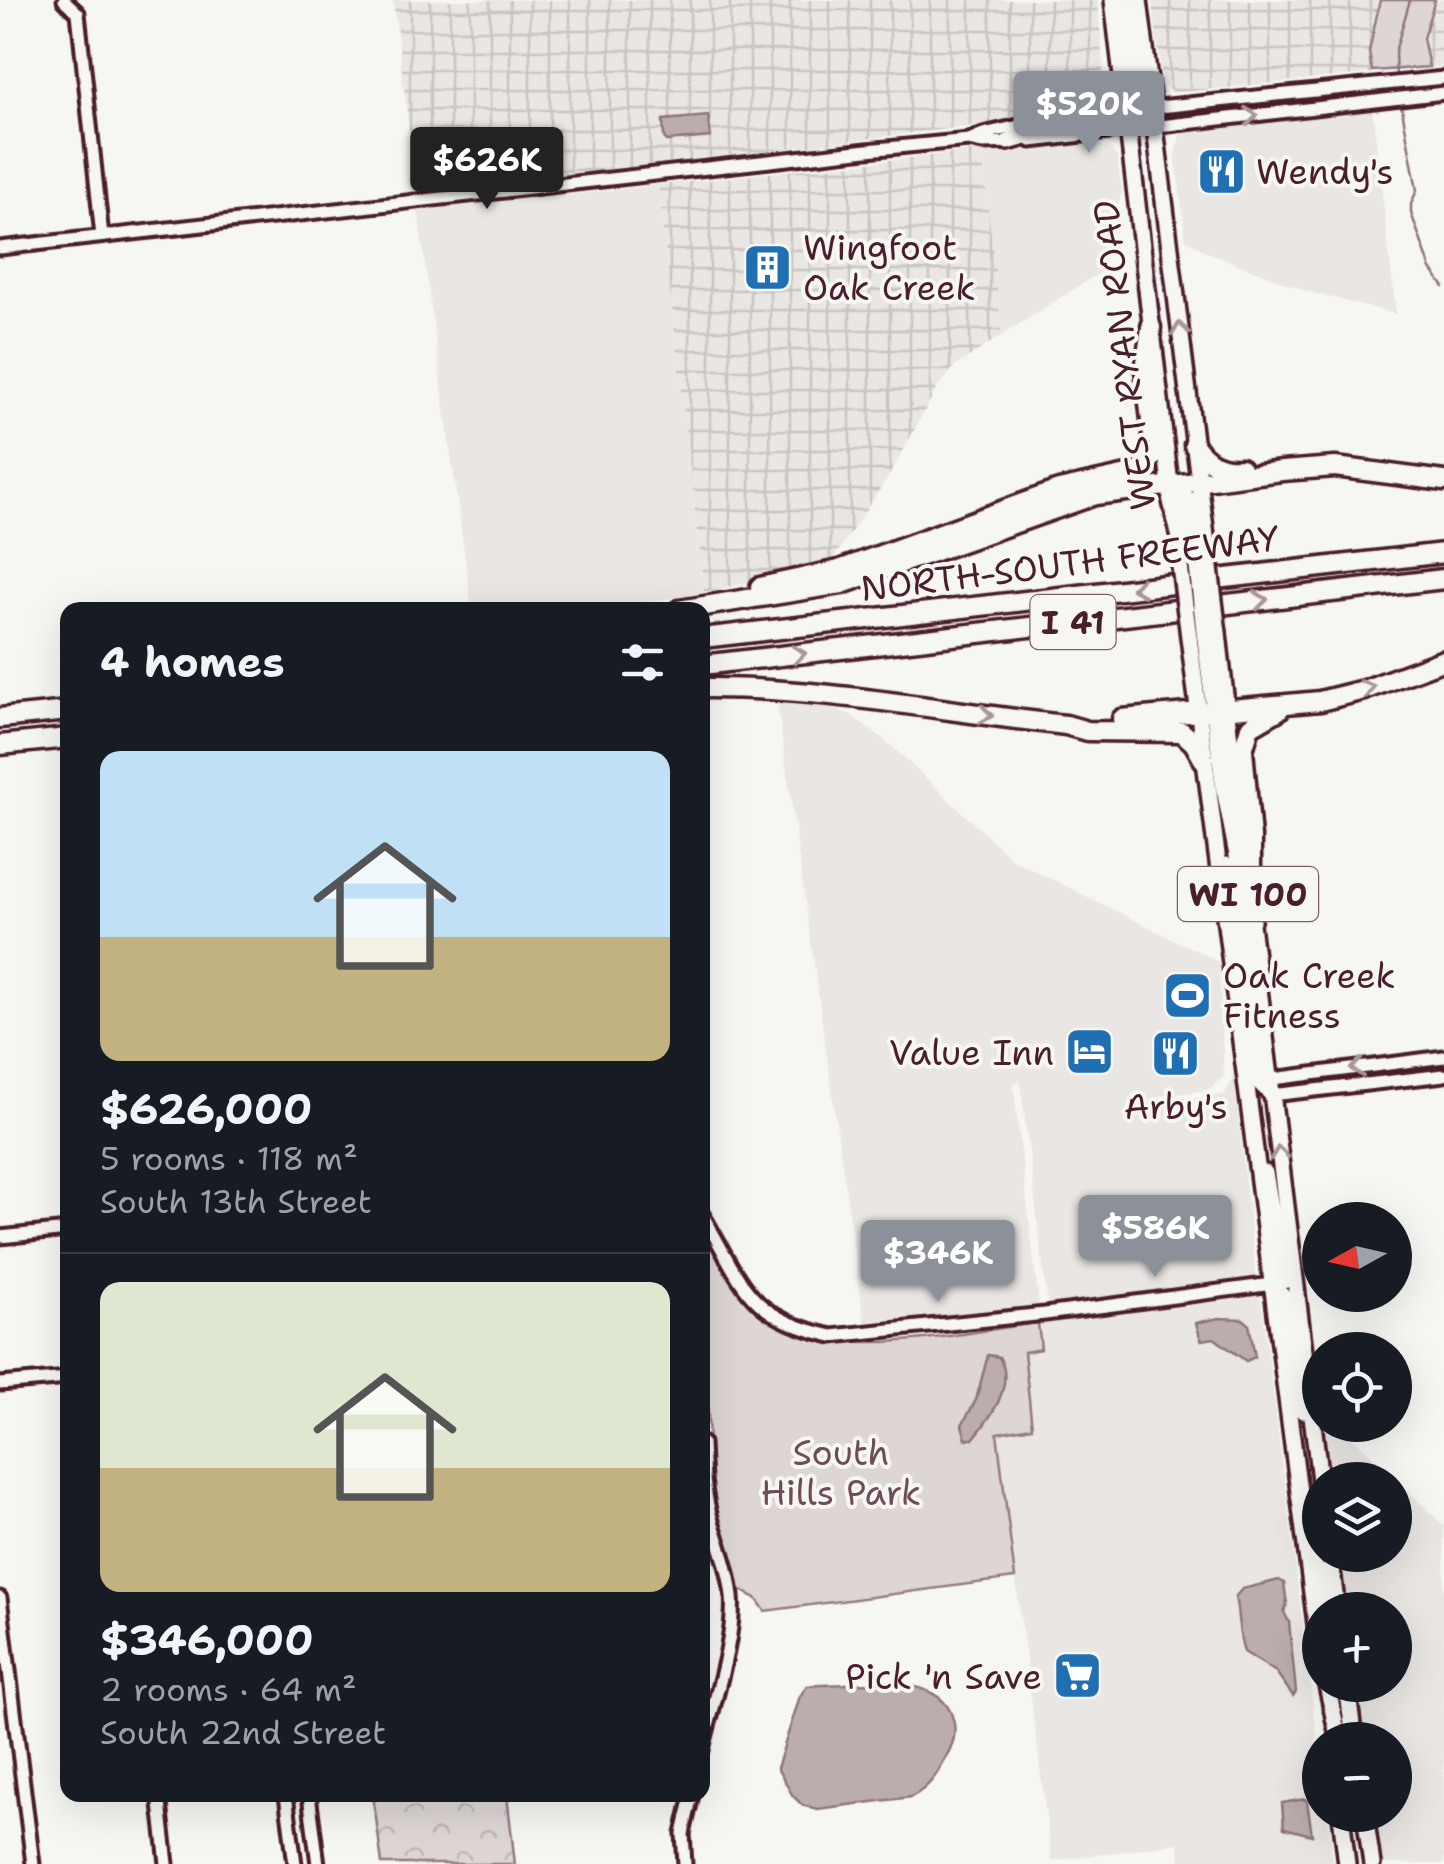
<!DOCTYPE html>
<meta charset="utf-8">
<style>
body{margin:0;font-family:"Shantell Sans",sans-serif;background:#242831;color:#f1f3f6;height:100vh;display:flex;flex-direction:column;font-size:38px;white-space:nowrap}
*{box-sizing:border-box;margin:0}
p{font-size:32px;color:#9ea1a6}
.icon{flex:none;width:55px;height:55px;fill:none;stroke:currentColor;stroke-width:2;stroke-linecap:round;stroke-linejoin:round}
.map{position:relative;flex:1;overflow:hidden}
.panel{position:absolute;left:60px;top:602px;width:650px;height:1200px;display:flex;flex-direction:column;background:#171b24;border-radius:20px;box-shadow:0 10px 40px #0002}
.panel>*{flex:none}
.needle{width:65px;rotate:262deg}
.fabs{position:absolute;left:1302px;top:1202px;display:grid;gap:20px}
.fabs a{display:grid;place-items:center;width:110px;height:110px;border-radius:50%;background:#171b24;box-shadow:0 10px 40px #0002;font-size:50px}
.price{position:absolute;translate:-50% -85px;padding:0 22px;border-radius:10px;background:#8c9099;color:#fff;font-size:32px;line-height:65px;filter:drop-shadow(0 2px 5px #0008)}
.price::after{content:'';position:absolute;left:50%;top:60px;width:30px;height:22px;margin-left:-15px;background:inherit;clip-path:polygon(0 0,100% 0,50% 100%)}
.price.selected{background:#222;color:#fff}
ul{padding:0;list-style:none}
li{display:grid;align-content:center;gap:20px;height:530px;padding:0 40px}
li+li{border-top:2px solid #363941}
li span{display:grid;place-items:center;height:310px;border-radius:20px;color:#555}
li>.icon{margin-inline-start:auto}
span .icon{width:180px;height:180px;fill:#fffc;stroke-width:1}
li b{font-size:42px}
h2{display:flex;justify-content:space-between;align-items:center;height:120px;padding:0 40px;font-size:42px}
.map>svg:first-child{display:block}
</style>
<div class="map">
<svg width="1444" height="1864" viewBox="0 0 1444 1864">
<defs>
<pattern id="industrial-grid" width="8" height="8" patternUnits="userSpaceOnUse" patternTransform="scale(2.5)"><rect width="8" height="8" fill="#e9e6e3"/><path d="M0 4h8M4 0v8" fill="none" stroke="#c9c5c3"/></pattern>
<pattern id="forest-crowns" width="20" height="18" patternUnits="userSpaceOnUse" patternTransform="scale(2.5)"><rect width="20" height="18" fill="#ddd6d5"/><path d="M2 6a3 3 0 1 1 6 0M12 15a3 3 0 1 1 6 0" fill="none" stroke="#bfb7b7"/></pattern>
</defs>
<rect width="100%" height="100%" fill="#f6f6f2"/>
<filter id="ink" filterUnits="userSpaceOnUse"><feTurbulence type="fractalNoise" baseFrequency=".01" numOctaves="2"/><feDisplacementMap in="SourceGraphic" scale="20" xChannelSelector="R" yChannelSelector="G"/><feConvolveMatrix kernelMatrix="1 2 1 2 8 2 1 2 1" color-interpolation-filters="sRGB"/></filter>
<g filter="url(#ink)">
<path fill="#e9e6e3" d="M1372 107 1396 314 1309 292 1207 252 1186 239 1175 154 1180 135 1202 128Z
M1098 144 1111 149 1117 158 1122 191 1099 273 1002 335 982 150Z
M658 185 704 592 604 610H472L418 211Z
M777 701 821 705 849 714 886 741 1013 860 1219 962 1224 1077 1207 1090 1159 1096V1101L1224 1095 1232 1081 1233 1067 1254 1262 1263 1314 1320 1761V1815H1328L1333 1864H1181L1178 1843 1052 1861 997 1433 1024 1352 1041 1349 1038 1323 1050 1322 1020 1079 1013 1084 1039 1305 865 1326Z
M1324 1425H1340L1444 1526V1864H1381L1374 1815H1395V1740H1365L1358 1685H1395V1610H1348L1341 1555H1395V1480H1331Z"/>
<path fill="url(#industrial-grid)" d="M393 0H1098L1104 80 1101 93 1087 105 980 125 417 193Z
M1152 0H1444V66L1173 93 1164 86 1162 78Z
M982 150 1002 335 954 367 937 388 890 474 829 565 704 592 658 185Z"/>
<path fill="#ddd6d5" stroke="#947a80" stroke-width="2.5" d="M1380 0H1435L1423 38 1429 67 1372 71 1369 52Z
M703 1223C719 1249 728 1280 750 1302 815 1370 953 1333 1038 1323L1041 1349 1024 1352 1032 1427 997 1433 1015 1578 765 1611 756 1598 737 1588 710 1490Z"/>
<path fill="url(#forest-crowns)" stroke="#947a80" stroke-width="2.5" d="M373 1795H507L515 1864H382Z"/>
<path fill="#bbadae" stroke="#8e747a" stroke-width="2.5" d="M708 116 711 137 667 141 664 138 663 120Z
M1219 1318 1243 1319 1249 1324 1255 1357 1246 1361 1214 1338 1201 1340 1196 1323Z
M988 1355 999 1357C1016 1385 990 1418 973 1439H966L962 1425 976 1400Z
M1279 1580 1284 1583 1287 1604 1284 1612 1289 1622 1296 1692 1293 1696 1276 1672 1244 1652C1238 1635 1239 1615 1235 1597L1242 1589Z
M820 1685C859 1685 941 1671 953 1719 956 1730 955 1739 950 1749 940 1769 932 1787 911 1797L817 1809 802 1805 793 1796 777 1768 800 1696 807 1686Z
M1305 1799 1307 1801 1312 1835 1284 1828 1282 1803Z"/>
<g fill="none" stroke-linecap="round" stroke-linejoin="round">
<path stroke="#8e747a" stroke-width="2.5" d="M1396 77 1395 52 1410 0
M1401 104 1417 190 1411 204V213L1431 269 1444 287"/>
<defs>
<path id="minor" d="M64 0 78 13 102 236
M969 140 983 134 1060 117 1444 78
M1031 141 1444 93
M0 248 867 150 969 140 983 143 1013 142
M1265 1080 1444 1057
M1272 1095 1444 1075
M702 1214C743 1283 745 1317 832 1336L1045 1314 1295 1281
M0 1237 68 1230
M0 1384 68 1378
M702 1443C703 1469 704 1495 712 1521 720 1546 729 1569 732 1596 736 1638 712 1707 702 1750
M0 1598 33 1864
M159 1795 167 1864
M286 1795 295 1864
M309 1795 318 1864
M685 1864 683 1834 692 1795"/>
<path id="major" d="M1113 0 1171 493
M1124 0 1138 109 1144 117
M1139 0 1209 560
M1008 142 1068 125 1126 118 1151 108
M1218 633 1239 821
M1189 637 1320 1655
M1226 865 1233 899 1254 1064 1259 1082 1272 1095
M1249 908 1320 1480
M1265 1173 1282 1271 1295 1281
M1271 1286 1285 1298 1303 1411
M1330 1555 1337 1610
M1309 1559 1322 1576 1326 1610
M1327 1685 1339 1740
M1347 1685 1354 1740
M1341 1815 1347 1864
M1365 1815 1372 1864"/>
<path id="highway" d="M1194 445C1207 462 1219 470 1241 468
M1170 485 1189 502 1198 562
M1172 499 1185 552
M760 587 839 570 1059 490 1141 472 1155 454 1145 370 1151 327
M679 610 842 584 1095 495 1282 471 1335 467 1444 481
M1206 635 1225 786 1251 919
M702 638 1444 553
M702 665 1444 579
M702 688C824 687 946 712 1066 725L1087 731 1182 732 1194 743 1203 759
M0 718 68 711
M1122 719 1320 701 1364 690 1444 660
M0 745 68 738
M1251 885V837L1243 750 1250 727 1279 710"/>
</defs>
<use href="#minor" stroke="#4a1f2b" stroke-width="19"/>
<use href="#major" stroke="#4a1f2b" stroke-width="22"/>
<use href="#highway" stroke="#4a1f2b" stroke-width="25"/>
<use href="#minor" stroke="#f6f6f2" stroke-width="11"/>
<use href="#major" stroke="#f6f6f2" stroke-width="15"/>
<use href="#highway" stroke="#f6f6f2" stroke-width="18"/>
<defs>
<path id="major-bridge" d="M1209 560 1218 633
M1180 566 1189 637"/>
<path id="highway-bridge" d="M1198 562 1206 635"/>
</defs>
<use href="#major-bridge" stroke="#4a1f2b" stroke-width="22" stroke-linecap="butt"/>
<use href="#highway-bridge" stroke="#4a1f2b" stroke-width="25" stroke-linecap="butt"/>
<use href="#major-bridge" stroke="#f6f6f2" stroke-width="15"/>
<use href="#highway-bridge" stroke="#f6f6f2" stroke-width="18"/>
</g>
<defs><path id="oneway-chevron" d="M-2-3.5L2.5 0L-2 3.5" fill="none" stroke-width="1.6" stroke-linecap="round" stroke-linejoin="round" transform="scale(2.5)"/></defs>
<g stroke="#a99598">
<use href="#oneway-chevron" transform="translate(1251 116) rotate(-6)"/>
<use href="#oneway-chevron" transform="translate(1180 329) rotate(-97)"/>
<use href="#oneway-chevron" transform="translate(1138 588) rotate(173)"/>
<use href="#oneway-chevron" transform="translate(1261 600) rotate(-7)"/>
<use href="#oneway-chevron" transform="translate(799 654) rotate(-7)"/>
<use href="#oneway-chevron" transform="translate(1368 688) rotate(-17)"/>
<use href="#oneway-chevron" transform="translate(986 715) rotate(7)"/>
<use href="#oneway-chevron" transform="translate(1357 1068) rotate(174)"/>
<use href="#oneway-chevron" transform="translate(1279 1153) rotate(-97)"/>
</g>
</g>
<defs>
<symbol id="restaurant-square" viewBox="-11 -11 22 22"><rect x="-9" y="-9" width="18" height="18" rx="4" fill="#1f6fb2" stroke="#f6f6f2"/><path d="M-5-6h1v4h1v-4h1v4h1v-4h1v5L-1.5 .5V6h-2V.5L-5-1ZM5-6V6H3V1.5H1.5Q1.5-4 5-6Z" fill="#fff"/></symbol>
<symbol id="building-square" viewBox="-11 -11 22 22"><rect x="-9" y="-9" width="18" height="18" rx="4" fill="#1f6fb2" stroke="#f6f6f2"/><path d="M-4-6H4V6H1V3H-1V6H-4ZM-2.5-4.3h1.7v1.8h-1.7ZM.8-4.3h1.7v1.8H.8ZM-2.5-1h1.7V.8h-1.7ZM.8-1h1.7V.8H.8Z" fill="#fff"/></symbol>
<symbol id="stadium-square" viewBox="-11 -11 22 22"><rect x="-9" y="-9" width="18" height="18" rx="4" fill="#1f6fb2" stroke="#f6f6f2"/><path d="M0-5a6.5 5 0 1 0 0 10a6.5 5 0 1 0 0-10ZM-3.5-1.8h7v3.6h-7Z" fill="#fff"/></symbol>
<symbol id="hotel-square" viewBox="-11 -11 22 22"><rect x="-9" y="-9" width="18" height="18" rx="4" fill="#1f6fb2" stroke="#f6f6f2"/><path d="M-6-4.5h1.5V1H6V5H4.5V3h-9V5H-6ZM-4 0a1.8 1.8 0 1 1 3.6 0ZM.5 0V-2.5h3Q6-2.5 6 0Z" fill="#fff"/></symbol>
<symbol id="supermarket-square" viewBox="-11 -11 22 22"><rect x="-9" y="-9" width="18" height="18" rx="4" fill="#1f6fb2" stroke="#f6f6f2"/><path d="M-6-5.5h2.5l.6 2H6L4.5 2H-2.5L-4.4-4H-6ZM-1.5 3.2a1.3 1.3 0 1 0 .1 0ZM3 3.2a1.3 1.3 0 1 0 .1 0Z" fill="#fff"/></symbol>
</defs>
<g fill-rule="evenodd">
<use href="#restaurant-square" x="1194" y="144" width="55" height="55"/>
<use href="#building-square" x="740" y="240" width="55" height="55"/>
<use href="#stadium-square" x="1160" y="968" width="55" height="55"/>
<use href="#hotel-square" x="1062" y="1024" width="55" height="55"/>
<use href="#restaurant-square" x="1148" y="1026" width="55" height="55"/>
<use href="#supermarket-square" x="1050" y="1648" width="55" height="55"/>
</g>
<g text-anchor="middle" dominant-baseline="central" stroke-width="8" stroke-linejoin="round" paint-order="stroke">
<g fill="#f6f6f2" stroke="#7e6067" stroke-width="2.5">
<rect x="1030.5" y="595" width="85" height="54" rx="8"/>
<rect x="1178" y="867" width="140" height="54" rx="8"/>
</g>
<g font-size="32" font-weight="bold" fill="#4a1f2b">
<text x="1073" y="622">I 41</text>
<text x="1248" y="894">WI 100</text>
</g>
<g font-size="35" fill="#4a1f2b" stroke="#f6f6f2" text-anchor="start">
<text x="1256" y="171">Wendy's</text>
<text x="803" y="247">Wingfoot<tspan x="803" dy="40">Oak Creek</tspan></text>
<text x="1223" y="975">Oak Creek<tspan x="1223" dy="40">Fitness</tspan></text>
<text x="1054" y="1052" text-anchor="end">Value Inn</text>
<text x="1176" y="1106" text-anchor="middle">Arby's</text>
<text x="1042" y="1676" text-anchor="end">Pick 'n Save</text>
</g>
<g font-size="35" fill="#4a1f2b" stroke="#f6f6f2">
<text transform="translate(1124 355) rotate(-97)">WEST RYAN ROAD</text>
<text transform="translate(1070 563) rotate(-7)">NORTH-SOUTH FREEWAY</text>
</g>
<g font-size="35" fill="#6f4d56" stroke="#f6f6f2">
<text x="841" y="1452">South<tspan x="841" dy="40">Hills Park</tspan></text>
</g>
</g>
</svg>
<div class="fabs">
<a><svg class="needle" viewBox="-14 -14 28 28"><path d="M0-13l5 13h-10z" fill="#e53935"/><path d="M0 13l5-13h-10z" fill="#9ea1a6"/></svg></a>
<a><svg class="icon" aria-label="locate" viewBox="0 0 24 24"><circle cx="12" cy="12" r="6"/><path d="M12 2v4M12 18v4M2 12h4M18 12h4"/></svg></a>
<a><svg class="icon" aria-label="layers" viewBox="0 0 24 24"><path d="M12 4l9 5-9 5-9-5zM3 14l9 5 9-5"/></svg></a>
<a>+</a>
<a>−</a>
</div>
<b class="price" style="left:1089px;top:156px">$520K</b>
<b class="price selected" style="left:487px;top:212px">$626K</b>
<b class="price" style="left:1155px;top:1280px">$586K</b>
<b class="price" style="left:938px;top:1305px">$346K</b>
<section class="panel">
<h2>4 homes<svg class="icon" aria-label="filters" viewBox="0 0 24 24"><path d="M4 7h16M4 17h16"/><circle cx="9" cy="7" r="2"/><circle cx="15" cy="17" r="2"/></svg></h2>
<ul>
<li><span style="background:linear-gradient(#bfe0f5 60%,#c2b280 0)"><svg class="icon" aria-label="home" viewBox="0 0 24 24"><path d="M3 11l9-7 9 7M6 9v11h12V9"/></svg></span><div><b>$626,000</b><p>5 rooms · 118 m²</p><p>South 13th Street</p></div></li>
<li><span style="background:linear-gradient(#dfe7d0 60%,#c2b280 0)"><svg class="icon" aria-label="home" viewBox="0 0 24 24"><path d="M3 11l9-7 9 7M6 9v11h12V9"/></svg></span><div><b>$346,000</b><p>2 rooms · 64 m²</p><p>South 22nd Street</p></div></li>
</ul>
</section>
</div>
